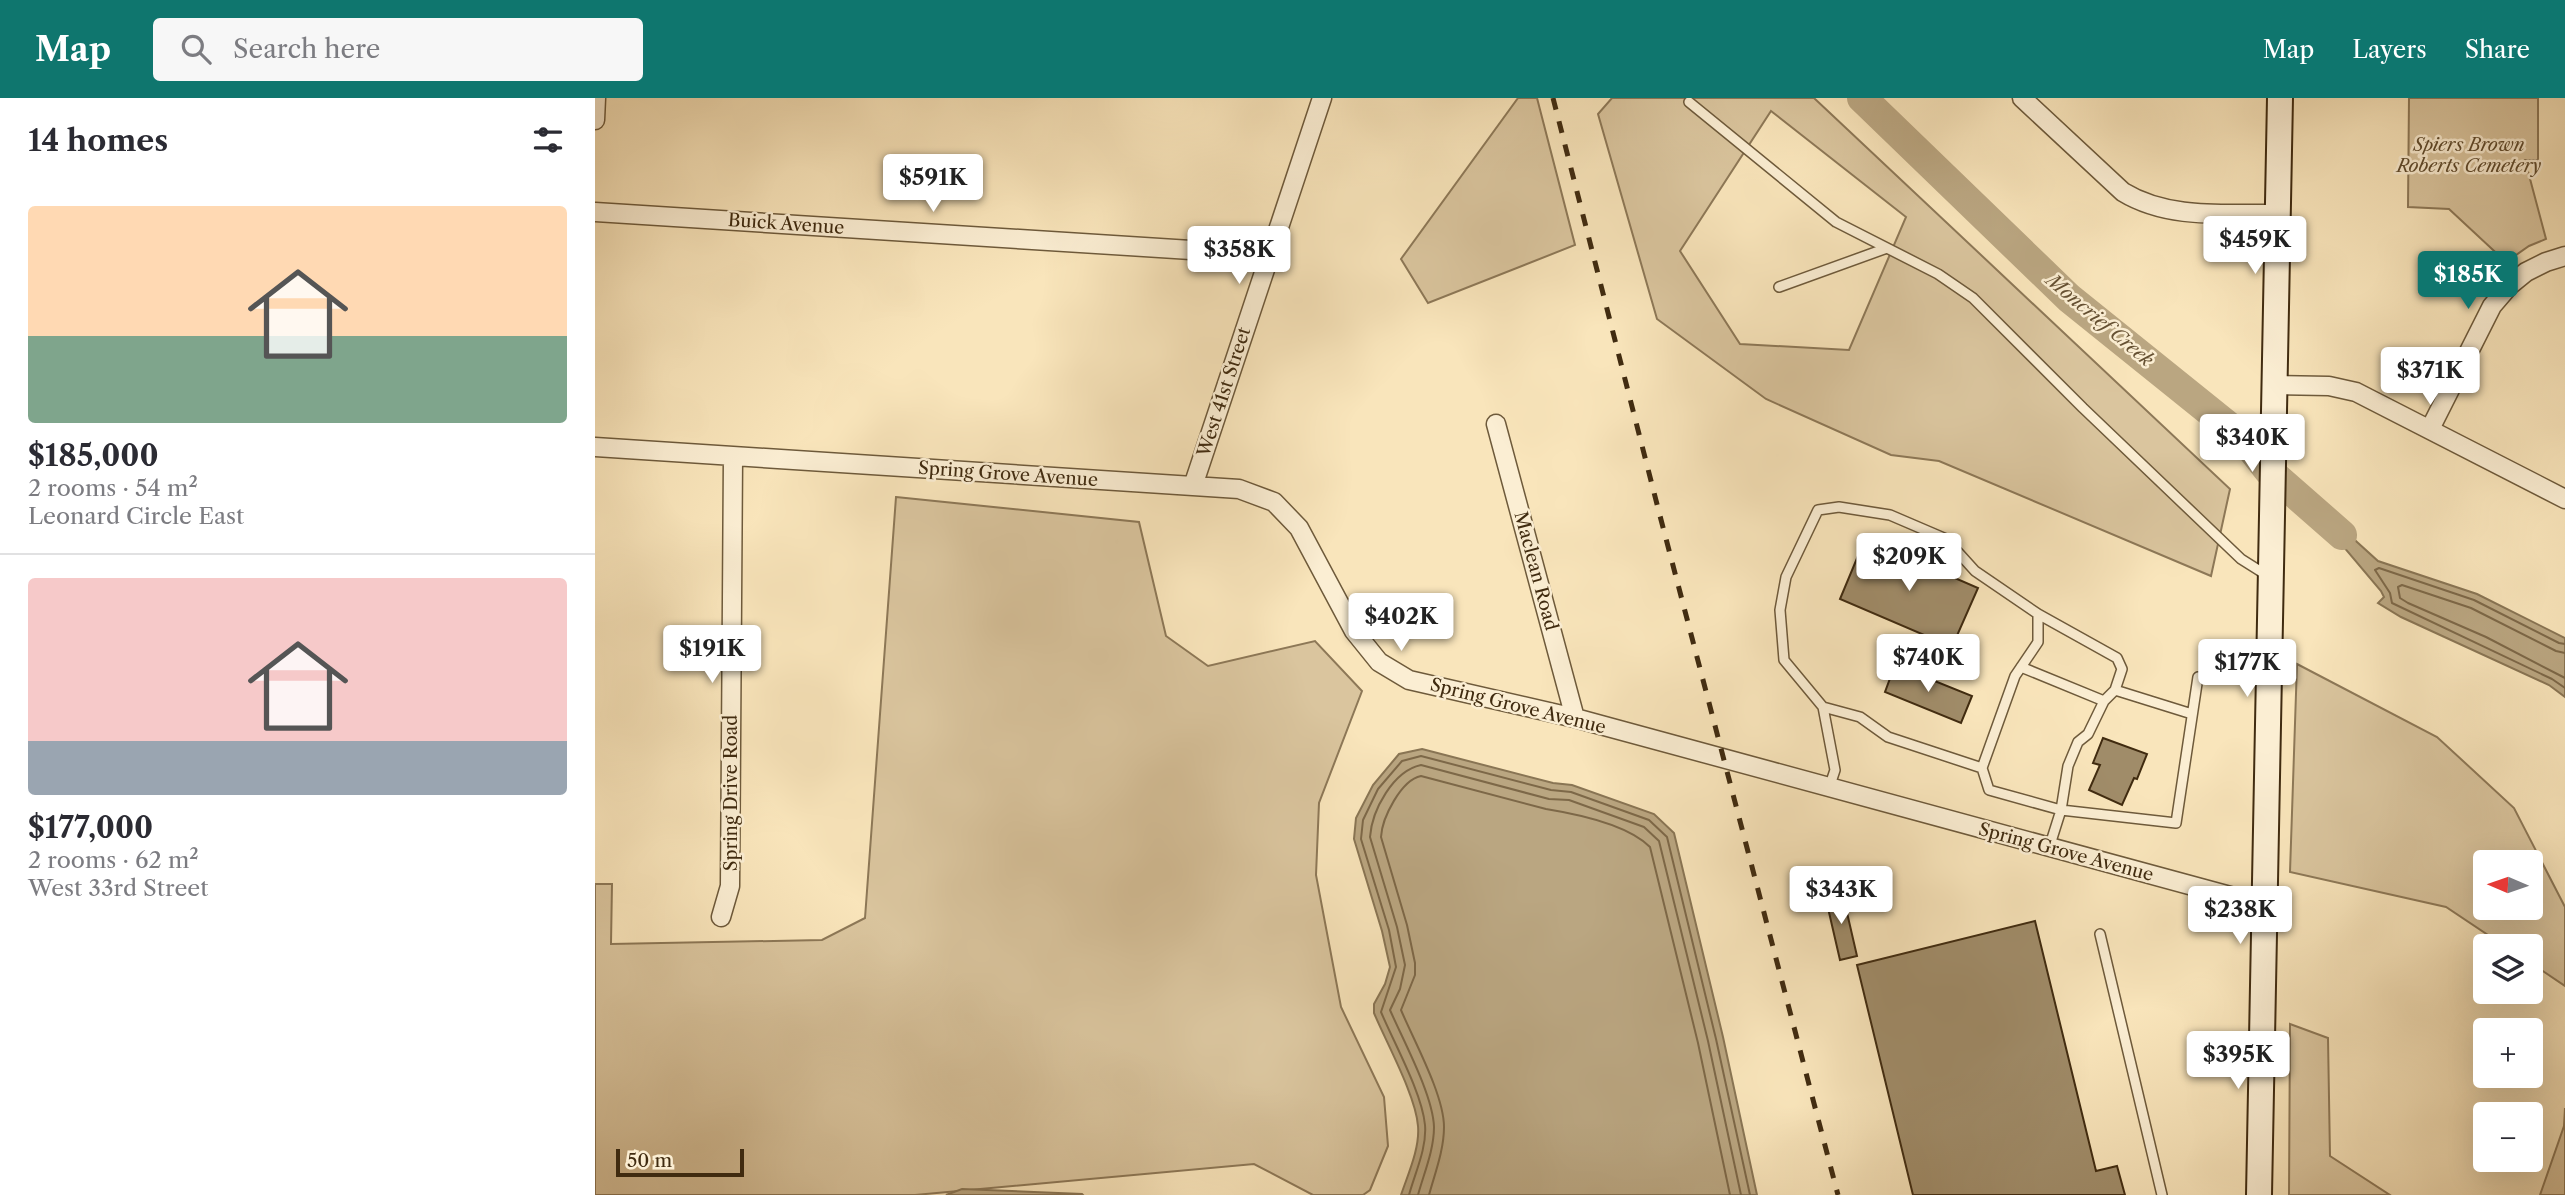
<!DOCTYPE html>
<meta charset="utf-8">
<style>
body{margin:0;font-family:"Libre Caslon Text",serif;background:#f7f7f7;color:#2b2b33;height:100vh;display:flex;flex-direction:column;font-size:26px;white-space:nowrap}
*{box-sizing:border-box;margin:0}
p{font-size:23px;color:#7c7c81}
.icon{flex:none;width:38px;height:38px;fill:none;stroke:currentColor;stroke-width:2;stroke-linecap:round;stroke-linejoin:round}
.map{position:relative;flex:1;overflow:hidden}
.panel{display:flex;flex-direction:column;background:#fff;width:595px}
.panel>*{flex:none}
.needle{width:46px;rotate:272deg}
.fabs{position:absolute;left:1878px;top:752px;display:grid;gap:14px}
.fabs a{display:grid;place-items:center;width:70px;height:70px;border-radius:7px;background:#fff;box-shadow:0 7px 28px #0002;font-size:35px}
.scale{position:absolute;left:21px;bottom:18px;width:128px;box-sizing:border-box;padding-left:7px;border:4px solid #402b10;border-top:0;font-size:19px;line-height:24px;white-space:nowrap;color:#402b10;-webkit-text-stroke:5px #fbeed3;paint-order:stroke}
.price{position:absolute;translate:-50% -60px;padding:0 16px;border-radius:7px;background:#fff;color:#222;font-size:23px;line-height:46px;filter:drop-shadow(0 2px 4px #0008)}
.price::after{content:'';position:absolute;left:50%;top:42px;width:21px;height:16px;margin-left:-10px;background:inherit;clip-path:polygon(0 0,100% 0,50% 100%)}
.price.current{background:#0f766e;color:#fff}
ul{padding:0;list-style:none}
li{display:grid;align-content:center;gap:14px;height:371px;padding:0 28px}
li+li{border-top:2px solid #e1e1e2}
li span{display:grid;place-items:center;height:217px;border-radius:7px;color:#555}
li>.icon{margin-inline-start:auto}
span .icon{width:126px;height:126px;fill:#fffc;stroke-width:1}
li b{font-size:30px}
h2{display:flex;justify-content:space-between;align-items:center;height:84px;padding:0 28px;font-size:30px}
header{display:flex;align-items:center;gap:42px;box-sizing:border-box;height:98px;padding:0 35px;background:#0f766e;color:#fff}
header strong{font-size:33px}
nav{display:flex;gap:38px;margin-inline-start:auto;font-size:24px}
.search{width:490px;height:63px;background:#f7f7f7;display:flex;align-items:center;gap:18px;box-sizing:border-box;padding:0 24px;border-radius:7px;color:#7c7c81;font-size:26px}
main{display:flex;flex:1;min-height:0}
.map>svg:first-child{display:block}
</style>
<header>
<strong>Map</strong>
<div class="search"><svg class="icon" aria-label="search" viewBox="0 0 24 24"><circle cx="10" cy="10" r="6"/><path d="M15 15l6 6"/></svg>Search here</div>
<nav><a>Map</a><a>Layers</a><a>Share</a></nav>
</header>
<main>
<section class="panel">
<h2>14 homes<svg class="icon" aria-label="filters" viewBox="0 0 24 24"><path d="M4 7h16M4 17h16"/><circle cx="9" cy="7" r="2"/><circle cx="15" cy="17" r="2"/></svg></h2>
<ul>
<li><span style="background:linear-gradient(#ffd9b3 60%,#7fa58c 0)"><svg class="icon" aria-label="home" viewBox="0 0 24 24"><path d="M3 11l9-7 9 7M6 9v11h12V9"/></svg></span><div><b>$185,000</b><p>2 rooms · 54 m²</p><p>Leonard Circle East</p></div></li>
<li><span style="background:linear-gradient(#f6c9c9 75%,#9aa5b1 0)"><svg class="icon" aria-label="home" viewBox="0 0 24 24"><path d="M3 11l9-7 9 7M6 9v11h12V9"/></svg></span><div><b>$177,000</b><p>2 rooms · 62 m²</p><p>West 33rd Street</p></div></li>
</ul>
</section>
<div class="map">
<svg width="1970" height="1097" viewBox="0 0 1970 1097">
<rect width="100%" height="100%" fill="#f9e5bb"/>
<filter id="stains"><feTurbulence type="fractalNoise" baseFrequency=".00286" numOctaves="4"/><feColorMatrix values="0 0 0 0 .2 0 0 0 0 .09 0 0 0 0 .02 0 0 0 .5 -.17"/></filter>
<radialGradient id="worn" r=".72"><stop offset=".6" stop-color="#630" stop-opacity="0"/><stop offset="1" stop-color="#630" stop-opacity=".3"/></radialGradient>
<path fill="#dac59e" stroke="#8d7857" stroke-width="2" fill-rule="evenodd" d="M923 0H942L980 147 833 205 806 161Z
M1017 0H1219L1635 391 1616 478 1344 363 1296 357 1171 301 1062 221 1003 16ZM1176 13 1311 119 1254 252 1145 246 1085 153Z
M1814 0H1943V62H1930L1951 141 1934 148 1911 164 1854 111 1813 109Z
M301 399 544 424 571 538 613 568 720 543 767 593 724 705 721 777 746 909 789 999 793 1048 775 1092 768 1097H718L659 1066 320 1097H0V786H17L16 846 227 842 270 820Z
M1702 566 1842 639 1919 710 1970 809V888L1936 865V849H1911L1851 809 1695 774ZM1890 765H1936V810H1890Z
M1695 926 1733 940 1735 1058 1795 1097H1694Z
M1970 1010V1097H1945L1969 1028Z"/>
<path fill="#baa681" stroke="#897554" stroke-width="2" d="M1751 434 1783 463 1882 496 1970 540V599L1954 587 1806 519 1783 505 1789 499 1786 493 1742 441Z
M827 651 958 685 977 687 1059 716 1079 735 1128 939 1162 1097H806C813 1076 825 1050 823 1028 821 998 791 944 779 915V906L790 886 795 869 787 833 759 741 761 720 778 687 804 656Z
M367 1091 487 1096 488 1097H351Z"/>
<g fill="none" stroke-linecap="round" stroke-linejoin="round">
<path stroke="#7d6848" stroke-width="2" d="M1970 546 1964 545 1879 502 1784 470 1780 472 1795 495 1797 505 1957 581 1970 590
M1970 555 1961 553 1876 510 1807 487 1803 489 1805 500 1813 505 1891 539 1970 580
M814 1097C820 1075 832 1050 830 1027 827 995 799 945 786 914L801 869 794 832 766 741 768 722 783 691 807 663 826 658 956 692 976 694 1054 722 1072 739 1121 941 1155 1097
M823 1097C829 1075 839 1052 839 1029 838 997 808 942 795 912L805 891 810 867 802 829 775 739C777 712 798 673 826 667L954 701 974 702 1049 729 1064 743 1113 943 1146 1097
M834 1097C840 1075 849 1052 849 1029 849 997 819 943 806 912L820 877V865L812 827 786 739C787 720 806 682 826 678L951 711C982 716 1033 727 1055 749L1103 945 1135 1097"/>
<path stroke="#baa681" stroke-width="30" d="M1267 0 1474 200 1648 340 1674 373 1747 437"/>
</g>
<path fill="#a08c69" stroke="#402b10" stroke-width="2" d="M1270 441 1383 490 1357 549 1245 501Z
M1300 567 1377 598 1366 625 1290 594Z
M1508 640 1552 656 1542 681 1539 680 1527 707 1494 692 1505 667 1498 665Z
M1247 793 1262 858 1245 862 1230 797Z
M1440 823 1501 1073 1522 1068 1530 1097H1318L1262 867Z"/>
<g fill="none" stroke-linecap="round" stroke-linejoin="round">
<defs>
<path id="lane" d="M1094 4 1241 124 1343 176 1378 200 1488 310 1646 461 1673 478
M1184 189 1292 150
M1443 516 1522 560 1527 571 1520 592 1597 616
M1426 569 1509 603
M1520 592 1509 603 1493 636 1483 644 1473 668 1466 712 1581 725 1603 579
M1228 609 1265 619 1293 639 1387 670 1420 578 1443 544V516L1380 473 1351 441 1295 417 1244 409 1223 412 1191 479 1185 512 1189 562 1228 609 1240 672 1234 690
M1387 670 1394 692 1466 712 1454 750
M1505 836 1567 1097"/>
<path id="street" d="M1427 0 1528 94C1574 122 1631 115 1683 116
M0 22 1 0
M0 114 674 157
M1681 287 1734 288 1761 294 1970 401
M901 326 980 620
M1835 331 1897 208 1915 187 1931 174 1951 164 1970 158
M0 349 644 391 679 404 704 430 759 533 784 564 814 582 980 620 1668 807
M598 388 727 0
M126 819 135 788 138 359"/>
<path id="secondary" d="M1664 1097C1669 731 1680 366 1685 0"/>
</defs>
<use href="#lane" stroke="#6e5a3b" stroke-width="12"/>
<use href="#street" stroke="#6e5a3b" stroke-width="21"/>
<use href="#secondary" stroke="#402b10" stroke-width="28"/>
<use href="#lane" stroke="#fbeed3" stroke-width="9"/>
<use href="#street" stroke="#fbeed3" stroke-width="18"/>
<use href="#secondary" stroke="#fbeed3" stroke-width="24"/>
<path stroke="#402b10" stroke-width="5" stroke-dasharray="12 12" stroke-linecap="butt" d="M958 0 1064 414 1243 1097"/>
</g>
<g text-anchor="middle" dominant-baseline="central" stroke-width="5" stroke-linejoin="round" paint-order="stroke">
<g font-size="18" font-style="italic" fill="#5f4a2c" stroke="#fbeed3">
<text x="1874" y="47">Spiers Brown<tspan x="1874" dy="21">Roberts Cemetery</tspan></text>
</g>
<g font-size="18" fill="#402b10" stroke="#fbeed3">
<text transform="translate(191 126) rotate(4)">Buick Avenue</text>
<text transform="translate(629 294) rotate(-72)">West 41st Street</text>
<text transform="translate(413 376) rotate(4)">Spring Grove Avenue</text>
<text transform="translate(941 473) rotate(75)">Maclean Road</text>
<text transform="translate(923 608) rotate(14)">Spring Grove Avenue</text>
<text transform="translate(136 695) rotate(-90)">Spring Drive Road</text>
<text transform="translate(1471 754) rotate(15)">Spring Grove Avenue</text>
</g>
<g font-size="19" font-style="italic" fill="#655032" stroke="#fbeed3">
<text transform="translate(1505 222) rotate(40)">Moncrief Creek</text>
</g>
</g>
<rect width="100%" height="100%" filter="url(#stains)"/>
<rect width="100%" height="100%" fill="url(#worn)"/>
</svg>
<div class="fabs">
<a><svg class="needle" viewBox="-14 -14 28 28"><path d="M0-13l5 13h-10z" fill="#e53935"/><path d="M0 13l5-13h-10z" fill="#7c7c81"/></svg></a>
<a><svg class="icon" aria-label="layers" viewBox="0 0 24 24"><path d="M12 4l9 5-9 5-9-5zM3 14l9 5 9-5"/></svg></a>
<a>+</a>
<a>−</a>
</div>
<div class="scale">50 m</div>
<b class="price" style="left:338px;top:116px">$591K</b>
<b class="price" style="left:1660px;top:178px">$459K</b>
<b class="price" style="left:644px;top:188px">$358K</b>
<b class="price current" style="left:1873px;top:213px">$185K</b>
<b class="price" style="left:1835px;top:309px">$371K</b>
<b class="price" style="left:1657px;top:376px">$340K</b>
<b class="price" style="left:1314px;top:495px">$209K</b>
<b class="price" style="left:806px;top:555px">$402K</b>
<b class="price" style="left:117px;top:587px">$191K</b>
<b class="price" style="left:1333px;top:596px">$740K</b>
<b class="price" style="left:1652px;top:601px">$177K</b>
<b class="price" style="left:1246px;top:828px">$343K</b>
<b class="price" style="left:1645px;top:848px">$238K</b>
<b class="price" style="left:1643px;top:993px">$395K</b>
</div>
</main>
